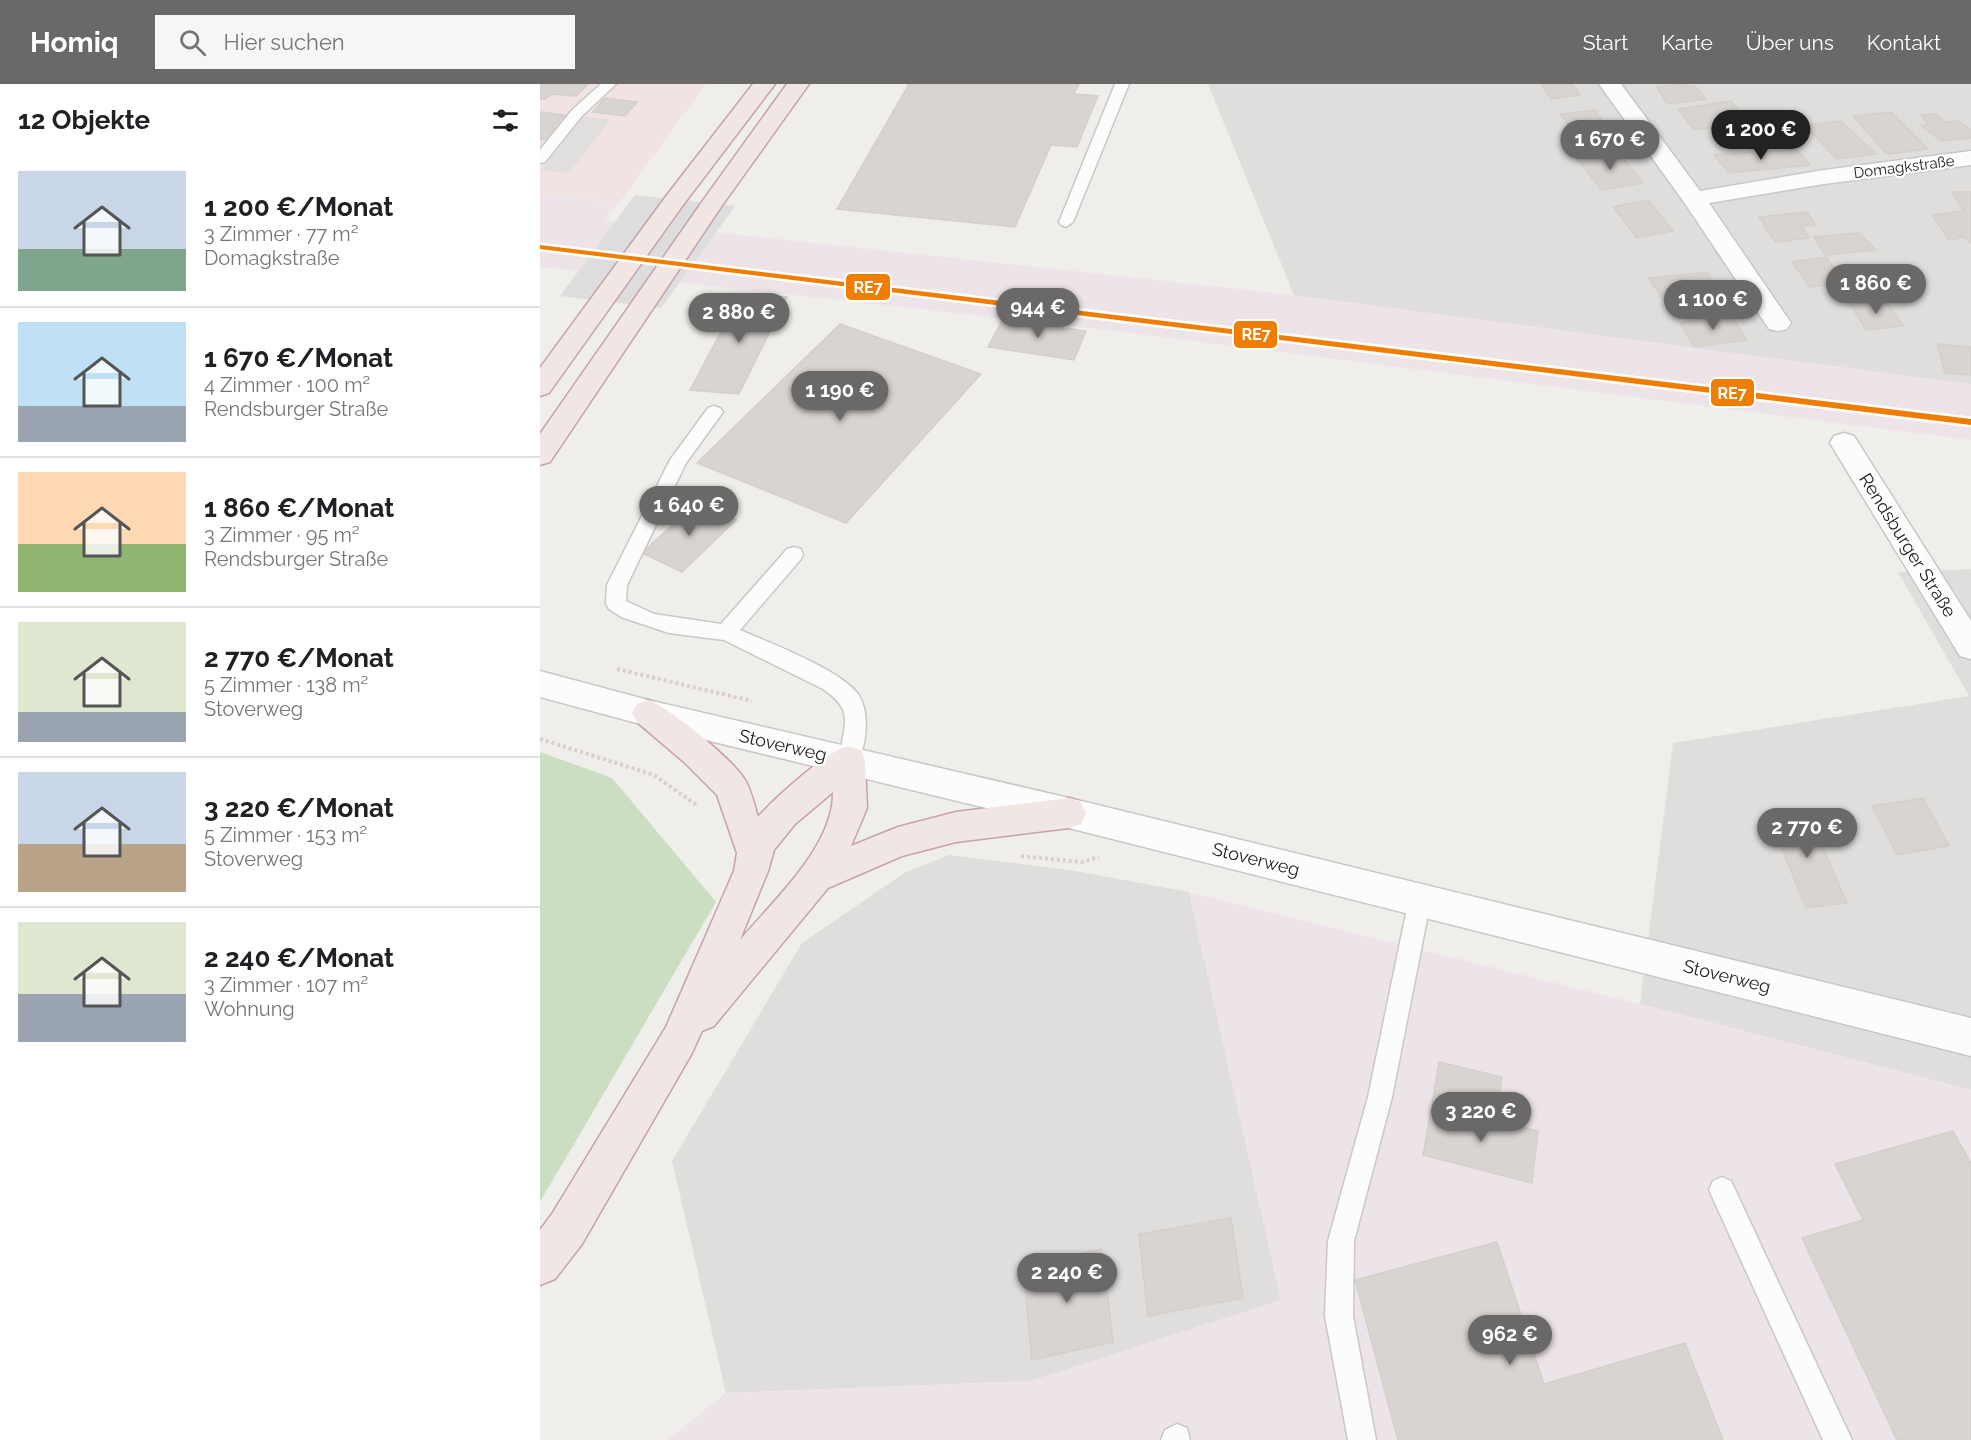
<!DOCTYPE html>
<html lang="de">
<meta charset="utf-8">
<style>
body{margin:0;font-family:Raleway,sans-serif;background:#f6f6f6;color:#202124;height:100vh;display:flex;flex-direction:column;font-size:22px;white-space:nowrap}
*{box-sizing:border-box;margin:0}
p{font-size:20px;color:#757577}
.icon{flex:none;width:33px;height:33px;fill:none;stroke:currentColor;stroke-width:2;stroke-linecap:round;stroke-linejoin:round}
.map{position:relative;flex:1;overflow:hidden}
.drawer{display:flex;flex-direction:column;background:#fff;width:540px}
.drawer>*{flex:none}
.price{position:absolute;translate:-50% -51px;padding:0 14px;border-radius:21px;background:#6a6968;color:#fff;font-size:20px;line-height:39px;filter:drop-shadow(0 2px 3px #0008)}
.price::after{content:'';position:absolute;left:50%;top:36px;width:18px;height:14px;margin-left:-9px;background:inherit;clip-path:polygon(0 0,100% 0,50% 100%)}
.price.selected{background:#222;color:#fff}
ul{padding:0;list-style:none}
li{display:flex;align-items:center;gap:18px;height:150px;padding:0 18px}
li+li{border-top:2px solid #e0e0e0}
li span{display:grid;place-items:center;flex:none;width:168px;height:120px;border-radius:0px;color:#555}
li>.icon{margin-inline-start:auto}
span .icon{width:72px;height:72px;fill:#fffc;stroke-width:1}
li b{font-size:26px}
h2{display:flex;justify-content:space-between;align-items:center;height:72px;padding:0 18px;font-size:26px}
header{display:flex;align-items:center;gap:36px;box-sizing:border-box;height:84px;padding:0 30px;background:#6a6968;color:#fff}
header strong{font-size:28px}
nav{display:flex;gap:33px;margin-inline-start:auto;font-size:21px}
.search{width:420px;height:54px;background:#f6f6f6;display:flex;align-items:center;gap:15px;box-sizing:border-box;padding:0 21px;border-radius:0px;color:#757577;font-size:22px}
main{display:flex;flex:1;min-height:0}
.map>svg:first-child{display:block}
</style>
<header>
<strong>Homiq</strong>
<div class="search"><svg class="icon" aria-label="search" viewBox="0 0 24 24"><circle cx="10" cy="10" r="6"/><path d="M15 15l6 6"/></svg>Hier suchen</div>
<nav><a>Start</a><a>Karte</a><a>Über uns</a><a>Kontakt</a></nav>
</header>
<main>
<section class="drawer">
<h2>12 Objekte<svg class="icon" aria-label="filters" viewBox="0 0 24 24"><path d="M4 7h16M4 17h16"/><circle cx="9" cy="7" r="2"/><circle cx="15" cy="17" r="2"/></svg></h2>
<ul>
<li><span style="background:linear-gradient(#c9d6e8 65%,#7fa58c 0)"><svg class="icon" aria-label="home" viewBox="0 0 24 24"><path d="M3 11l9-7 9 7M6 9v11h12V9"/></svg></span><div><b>1 200 €/Monat</b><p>3 Zimmer · 77 m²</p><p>Domagkstraße</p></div></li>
<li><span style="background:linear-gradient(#bfe0f5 70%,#9aa5b1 0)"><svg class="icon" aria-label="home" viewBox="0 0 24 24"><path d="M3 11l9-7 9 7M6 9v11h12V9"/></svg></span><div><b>1 670 €/Monat</b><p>4 Zimmer · 100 m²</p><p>Rendsburger Straße</p></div></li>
<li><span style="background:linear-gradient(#ffd9b3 60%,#8fb573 0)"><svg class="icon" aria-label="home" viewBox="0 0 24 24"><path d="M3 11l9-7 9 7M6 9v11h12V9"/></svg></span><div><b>1 860 €/Monat</b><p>3 Zimmer · 95 m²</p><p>Rendsburger Straße</p></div></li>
<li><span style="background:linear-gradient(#dfe7d0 75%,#9aa5b1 0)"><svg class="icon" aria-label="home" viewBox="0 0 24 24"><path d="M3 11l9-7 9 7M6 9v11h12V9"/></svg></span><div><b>2 770 €/Monat</b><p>5 Zimmer · 138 m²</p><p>Stoverweg</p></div></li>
<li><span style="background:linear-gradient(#c9d6e8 60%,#b9a48a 0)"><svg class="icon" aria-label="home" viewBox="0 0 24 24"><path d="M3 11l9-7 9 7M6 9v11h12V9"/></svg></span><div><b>3 220 €/Monat</b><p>5 Zimmer · 153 m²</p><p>Stoverweg</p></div></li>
<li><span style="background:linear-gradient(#dfe7d0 60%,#9aa5b1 0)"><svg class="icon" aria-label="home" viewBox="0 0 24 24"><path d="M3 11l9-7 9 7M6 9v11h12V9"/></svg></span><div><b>2 240 €/Monat</b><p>3 Zimmer · 107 m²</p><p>Wohnung</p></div></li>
</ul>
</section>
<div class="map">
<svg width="1431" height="1356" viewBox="0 0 1431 1356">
<rect width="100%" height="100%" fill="#f0eeeb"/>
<path fill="#dfdedc" d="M668 0H1431V307L1124 269 754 211Z
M1431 485V1006L1100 920 1133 659 1429 612 1358 488Z
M409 771 530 786 649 808 741 1216 491 1297 186 1309 132 1077 262 859 366 788Z"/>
<path fill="#f1e3e1" d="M0 0H166L79 119 0 109Z"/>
<path fill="#ede4e9" d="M0 109 79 119 64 136 754 211 1431 300V356L559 245 0 183Z
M649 808 1100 920 1431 1006V1356H127L186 1309 491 1297 741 1216Z"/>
<path fill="#cbdec1" d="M0 668 72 694 176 818 0 1118Z"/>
<path fill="#e0dfde" d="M44 33 71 35 29 89 1 86Z"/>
<path fill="#dedddd" d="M95 111 195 122 121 224 20 212Z"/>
<path fill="#d7d4d2" stroke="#d3d0cc" stroke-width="1.5" d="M0 0H48L36 12 11 10 5 15H0Z
M369 0H539L534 10 558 12 537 63 511 61 475 143 297 125Z
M1001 0H1032L1040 11 1011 15Z
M1139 0 1156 3 1166 15 1127 20 1117 3Z
M65 14 97 18 85 32 53 28Z
M1191 17 1208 38 1154 46 1138 25Z
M1055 26 1070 50 1036 54 1021 30Z
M0 28 25 31 13 44H19L10 56 2 55 0 57Z
M1351 28 1388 65 1347 70 1313 32Z
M1396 30 1405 38 1419 37 1431 46V54L1401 57 1382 42 1388 40 1381 31Z
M1301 37 1336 70 1297 75 1264 41Z
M1256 65 1270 81 1189 89 1174 71Z
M1079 69 1103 99 1062 106 1037 75Z
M1412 108H1431V159L1424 153 1409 156 1392 131 1424 127Z
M1108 116 1133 147 1097 154 1073 123Z
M1267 128 1276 141 1262 142 1269 154 1235 158 1219 133Z
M1319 149 1336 166 1285 171 1274 153Z
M1286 173 1305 199 1270 203 1252 178Z
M1167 188 1182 213 1126 221 1109 194Z
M201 210 247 213 199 310 150 306Z
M1346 217 1363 242 1326 246 1310 220Z
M1191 231 1207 256 1154 263 1140 239Z
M463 235 546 247 534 276 448 263Z
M300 240 441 290 306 439 157 379Z
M1397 260 1431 263V291L1405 289Z
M157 418 196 436 142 488 102 469Z
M1383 714 1409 762 1357 771 1332 722Z
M1266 725 1307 819 1266 824 1227 728Z
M899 978 962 993 956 1037 892 1020Z
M892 1020 998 1047 992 1099 883 1071Z
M1413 1047 1431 1079V1356H1357L1262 1154 1323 1136 1295 1080Z
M691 1134 703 1214 608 1232 599 1150Z
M957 1158 1004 1300 1145 1259 1183 1356H858L815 1196Z
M562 1165 573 1258 492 1276 483 1182Z"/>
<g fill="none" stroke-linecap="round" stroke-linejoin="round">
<defs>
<path id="service" d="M61 0H76L42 32 5 78 0 79V66L32 26Z
M575 0H589L533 138 526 143 521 141 519 138Z
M174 322 180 324 183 328 146 379 87 501 86 517 114 530 181 540 247 465 254 463 261 465 263 470 261 475 200 546C230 559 299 585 318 610 331 629 326 663 316 682L309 685 302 682C298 675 299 671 301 664 307 633 310 624 283 605L184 556 129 549 81 533 69 525 66 520 67 501 130 376 168 324Z
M880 805 888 808 891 815 852 1013 814 1157 813 1232 836 1356H808L785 1232 788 1157 828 1013 869 815 872 808Z
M1182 1093 1191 1097 1312 1356H1283L1169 1106 1173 1097Z
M637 1340 647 1344 650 1356H621L625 1346Z"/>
<path id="minor" d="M1059 0H1081L1160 107 1284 86 1431 67V81L1284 100 1169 119 1251 239 1247 245 1238 247 1229 245 1144 118Z
M1304 349 1314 352 1431 537V575L1420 572 1290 359 1294 352Z"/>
<path id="tertiary" d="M0 587 108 616 529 714 1431 934V972L529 744 108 642 0 613Z"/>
<path id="trunk" d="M213 0H235L143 121 9 309 0 312V284L127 111Z
M247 0H269L181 123 10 378 0 381V350L164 115Z
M108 616C129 623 190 674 203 693 211 704 214 720 218 733 232 717 288 665 307 663 311 662 316 665 321 666L325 676 327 724 311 762 358 743 416 728 529 714 541 718 546 729 541 740 529 744 416 758 362 772 288 804 174 942 162 947 152 969 42 1160 15 1195 0 1201V1146L12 1130 126 943 194 787 197 769 177 711 144 678 97 638 92 629 97 620ZM293 708C294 762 233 817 200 856L228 787 234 766 255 740Z"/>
</defs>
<use href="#service" stroke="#c9c8c7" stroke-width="3"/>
<use href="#minor" stroke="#c9c8c7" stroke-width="3"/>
<use href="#tertiary" stroke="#c9c8c7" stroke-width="3"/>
<use href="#trunk" stroke="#c5a2ac" stroke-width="3"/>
<path stroke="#dccecd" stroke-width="4" stroke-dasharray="3 3" stroke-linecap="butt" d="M77 585 212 617
M0 655 114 691 158 722
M481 772 542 778 559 773"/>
<use href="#service" fill="#fdfcfc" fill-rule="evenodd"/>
<use href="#minor" fill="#fdfcfc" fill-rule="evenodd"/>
<use href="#tertiary" fill="#fdfcfc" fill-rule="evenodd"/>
<use href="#trunk" fill="#f0e6e4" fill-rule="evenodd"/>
<defs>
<path id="rail-1" d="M0 161 1431 335V341L0 165Z"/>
</defs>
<use href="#rail-1" stroke="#fff" stroke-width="5"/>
<use href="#rail-1" fill="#ef7d00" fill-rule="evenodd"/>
</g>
<g text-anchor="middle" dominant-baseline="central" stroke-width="4.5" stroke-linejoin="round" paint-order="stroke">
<g font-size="15" fill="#222" stroke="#fff">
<text transform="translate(1364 83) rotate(-7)">Domagkstraße</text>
</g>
<g font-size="18" fill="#222" stroke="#fff">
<text transform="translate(1368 461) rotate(58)">Rendsburger Straße</text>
<text transform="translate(243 661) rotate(13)">Stoverweg</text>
<text transform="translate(716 775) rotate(14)">Stoverweg</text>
<text transform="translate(1187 892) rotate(14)">Stoverweg</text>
</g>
</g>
<g stroke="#fff" stroke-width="2">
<rect x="305" y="189" width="46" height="28" rx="6" fill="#ef7d00"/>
<rect x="693" y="236" width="45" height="29" rx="6" fill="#ef7d00"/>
<rect x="1170" y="294" width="45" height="29" rx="6" fill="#ef7d00"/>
</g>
<g font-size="16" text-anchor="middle" font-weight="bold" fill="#fff">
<text x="328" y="209">RE7</text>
<text x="716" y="256">RE7</text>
<text x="1192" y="315">RE7</text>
</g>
</svg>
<b class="price selected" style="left:1221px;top:77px">1 200 €</b>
<b class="price" style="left:1070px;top:87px">1 670 €</b>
<b class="price" style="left:1336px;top:231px">1 860 €</b>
<b class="price" style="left:1173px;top:247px">1 100 €</b>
<b class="price" style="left:498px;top:255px">944 €</b>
<b class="price" style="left:199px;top:260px">2 880 €</b>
<b class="price" style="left:300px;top:338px">1 190 €</b>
<b class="price" style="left:149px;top:453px">1 640 €</b>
<b class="price" style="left:1267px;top:775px">2 770 €</b>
<b class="price" style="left:941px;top:1059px">3 220 €</b>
<b class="price" style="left:527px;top:1220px">2 240 €</b>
<b class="price" style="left:970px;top:1282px">962 €</b>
</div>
</main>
